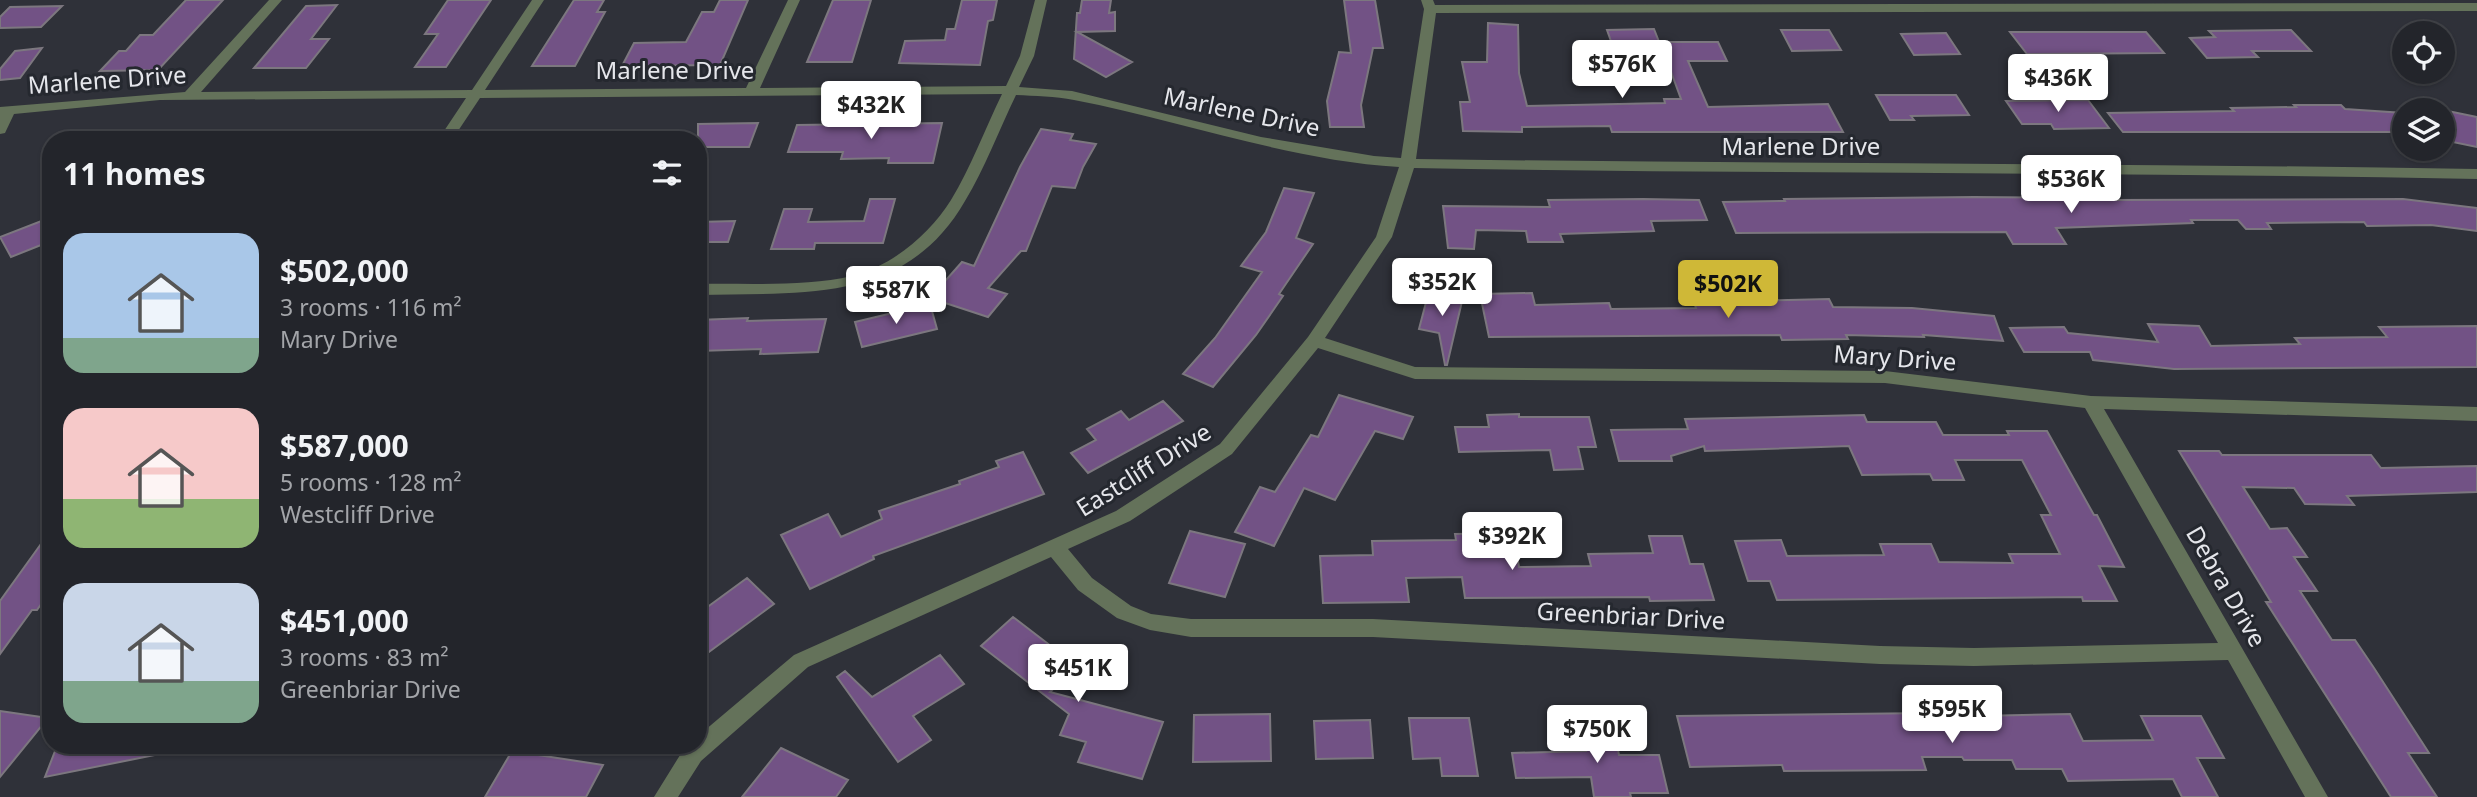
<!DOCTYPE html>
<meta charset="utf-8">
<style>
body{margin:0;font-family:"Noto Sans",sans-serif;background:#2f3137;color:#f1f3f6;height:100vh;display:flex;flex-direction:column;font-size:26px;white-space:nowrap}
*{box-sizing:border-box;margin:0}
p{font-size:23px;color:#a3a5a9}
.icon{flex:none;width:38px;height:38px;fill:none;stroke:currentColor;stroke-width:2;stroke-linecap:round;stroke-linejoin:round}
.map{position:relative;flex:1;overflow:hidden}
.panel{position:absolute;left:42px;top:131px;width:665px;height:623px;display:flex;flex-direction:column;background:#23252b;border-radius:28px;box-shadow:0 2px 5px #0004,0 0 0 2px #404247}
.panel>*{flex:none}
.controls{position:absolute;left:2392px;top:21px;display:grid;gap:14px}
.controls a{display:grid;place-items:center;width:63px;height:63px;border-radius:50%;background:#23252b;box-shadow:0 2px 5px #0004,0 0 0 2px #404247;font-size:35px}
.price{position:absolute;translate:-50% -60px;padding:0 16px;border-radius:7px;background:#fff;color:#222;font-size:23px;line-height:46px;filter:drop-shadow(0 2px 4px #0008)}
.price::after{content:'';position:absolute;left:50%;top:42px;width:21px;height:16px;margin-left:-10px;background:inherit;clip-path:polygon(0 0,100% 0,50% 100%)}
.price.selected{background:#cfb837;color:#111}
ul{padding:0;list-style:none}
li{display:flex;align-items:center;gap:21px;height:175px;padding:0 21px}
li span{display:grid;place-items:center;flex:none;width:196px;height:140px;border-radius:21px;color:#555}
li>.icon{margin-inline-start:auto}
span .icon{width:84px;height:84px;fill:#fffc;stroke-width:1}
li b{font-size:30px}
h2{display:flex;justify-content:space-between;align-items:center;height:84px;padding:0 21px;font-size:30px}
.map>svg:first-child{display:block}
</style>
<div class="map">
<svg width="2477" height="797" viewBox="0 0 2477 797">
<rect width="100%" height="100%" fill="#2f3139"/>
<path fill="#725285" stroke="#7c777f" stroke-width="2" d="M186 0H223L158 70 100 71 119 51H126L140 35H153Z
M448 0H491L446 67H415L438 34H425Z
M574 0H604L597 12H605L575 66H532Z
M720 0H748L720 65 622 66 634 43 686 42 702 12H714Z
M833 0H871L852 62H807Z
M962 0H997L993 20 988 21 980 65 899 63 905 41 945 40 947 29H955Z
M1082 0H1111L1109 13 1115 12V31L1077 32 1132 62 1106 77 1074 59 1077 13H1080Z
M1344 0H1375L1383 48H1373L1361 105 1364 127H1330L1327 101 1339 52 1351 53Z
M337 5 311 39H329L306 68H254L306 6Z
M62 6 41 27 0 28V17L10 7Z
M1488 23 1518 25 1519 73 1527 106 1665 103 1664 99H1681L1660 42H1718L1727 61H1688L1708 107 1828 104 1843 132H1612L1610 126 1522 127V132L1463 131 1460 102H1470L1462 62H1487Z
M1654 29 1665 57 1617 58 1607 30Z
M1781 30H1829L1841 50 1792 51Z
M2291 30 2311 51H2252L2258 57 2207 58 2190 38 2215 37 2209 31Z
M2010 32H2146L2164 53 2027 54Z
M1946 33 1960 54 1914 55 1901 34Z
M42 48 20 78 0 80V69L15 51Z
M1876 95H1956L1969 115 1911 116 1914 120H1890Z
M2088 100 2109 128 2054 129 2051 124H2022L2006 101Z
M2294 105H2341L2345 109 2404 113V132H2123L2108 113 2234 111 2231 108 2296 107Z
M2443 110 2477 117V147L2443 140Z
M758 123 749 147H698V124Z
M942 123 933 163H888L889 158 841 159 843 152H788L797 125Z
M1041 129 1073 134 1070 140 1096 144 1083 167 1075 188 1052 186 1026 251H1021L988 288 1007 294 988 317 930 298 962 262 974 266 1020 167Z
M1284 188 1314 193 1296 238 1313 244 1279 294 1283 296 1256 335 1213 387 1183 374 1215 338 1262 272 1241 266 1266 232Z
M1974 197 2105 198 2107 200 2403 199 2477 208V231L2431 225 2367 226 2364 222 2267 223 2271 229H2246L2238 220H2191L2193 223 2056 228 2066 244H2013L2006 232 1736 233 1723 202 1785 201 1784 199Z
M870 199H895L883 243H815L814 249H771L784 209H812L808 222 864 221Z
M1643 199 1699 200 1707 220 1651 221 1654 231 1560 234 1563 242H1528L1526 231 1476 230 1474 249 1448 248 1443 206 1550 207 1548 200Z
M44 220 51 232V241L11 257 0 237Z
M735 221 728 242H698V222Z
M1429 291 1463 297 1447 365H1445L1439 333 1419 329Z
M1532 293 1535 305 1609 303 1611 309 1696 308 1694 302 1829 299 1833 307 1912 308 1994 316 2003 341 1923 335 1924 337 1846 335 1848 339 1782 340 1780 335 1489 337 1480 294Z
M930 304 937 329 862 347 855 322Z
M748 318 747 321 826 319 818 352 760 354 761 349 698 351V320Z
M2148 324 2199 326 2211 346 2300 344 2295 338 2387 337 2379 327 2477 326V367L2174 369 2093 360 2090 352H2024L2010 328 2064 327 2068 333 2158 342Z
M1339 395 1413 417 1403 439 1375 431 1335 500 1304 488 1274 546 1235 532 1260 487 1275 492 1311 435 1318 437Z
M1163 401 1183 421 1088 473 1071 453 1096 440 1087 429 1121 411 1129 420Z
M1519 414V417H1589L1596 447H1578L1583 469 1554 470 1550 450 1459 452 1455 427H1489L1487 415Z
M1864 415 1867 422H1936L1943 435H2009L2007 431H2047L2094 515H2097L2124 567 2099 566 2117 601H2083L2082 597 1777 600 1770 581H1748L1735 541 1781 540 1787 556 1884 555 1880 544H1931L1939 562 2013 563 2009 554H2060L2041 515H2051L2022 460H1955L1964 480H1933L1930 474 1862 475 1849 446 1705 451 1704 446 1671 456 1672 461H1619L1611 430 1688 429 1685 419Z
M2179 451H2219L2222 455H2371L2381 468 2477 466V492L2347 496 2354 505 2305 504 2294 488 2243 487 2270 529 2287 528 2307 557H2294L2317 591H2300L2332 640H2355L2374 668 2429 753H2408L2437 797H2391L2266 602H2271Z
M1023 452 1044 494 873 556 874 559 810 589 781 535 828 514 841 537 882 519 879 511 960 484 959 481 999 467 996 461Z
M51 530V590L37 610H32L0 654V601Z
M1190 531 1245 544 1225 597 1169 583Z
M1513 533 1519 567 1591 566 1588 554 1653 553 1649 536H1682L1690 564H1703L1714 600 1650 601 1649 597 1465 598 1462 577 1406 578 1409 602 1323 603 1320 556 1373 555 1372 541 1456 540 1455 534Z
M747 578 774 604 698 660V614Z
M1013 617 1077 666 1050 692 1163 722 1142 779 1078 762 1086 742 1060 735 1069 714 981 646Z
M940 655 964 684 913 716 931 740 898 762 837 677 845 671 872 697Z
M0 711 48 718 0 777Z
M1931 713 1933 717 2070 714 2083 741 2153 740 2141 716H2201L2224 758H2197L2218 797H2182L2173 779 2068 781 2062 769H2016L2012 760H1964L1962 757H1922L1926 770 1784 771 1782 765 1690 767 1677 716Z
M1270 714 1271 761 1193 762 1194 715Z
M1409 718H1469L1478 776H1442L1440 758 1413 759Z
M1370 720 1373 758 1316 759 1314 721Z
M1580 720H1612L1619 755H1659L1668 793H1630L1631 797H1594L1591 777 1516 778 1512 753 1586 751Z
M57 746H154L155 755 45 777Z
M781 748 848 780 836 797H742Z
M512 751 603 765 586 797H485Z"/>
<g fill="none" stroke-linecap="round" stroke-linejoin="round">
<path fill="#64725a" fill-rule="evenodd" d="M269 0H282L201 92 472 90 532 0H544L485 90 746 88 788 0H800L760 88 1006 86 1020 56 1035 0H1047L1034 56 1019 87 1072 91 1261 137 1374 156 1401 158 1424 9 1421 0H1433L1435 5 2477 3V11L1436 13 1416 159C1770 164 2123 163 2477 169V179C2123 172 1768 174 1414 168L1392 237 1325 338 1415 367 1885 371 2091 396 2477 407V421L2104 409 2328 797H2305L2228 660 1974 666 1880 664 1373 637H1191L1150 630 1117 618 1078 590 1051 557 808 667 701 761 678 797H654L685 747 698 746V736L794 655 1116 511 1220 444 1308 337 1376 237 1399 167C1288 160 1183 121 1074 100 1055 96 1035 96 1016 95 999 130 985 168 965 201 905 305 802 292 698 295V284C747 283 805 287 852 276 892 266 930 234 951 200 971 167 985 129 1002 94L480 98 452 140H438L466 98 160 100 14 114 5 133 0 134V107L185 92ZM1318 348 1415 379 1885 383 2085 408 2218 643 1974 648 1880 646 1373 619H1191L1151 614 1131 606 1092 578 1068 549 1130 521 1232 454Z"/>
</g>
<g text-anchor="middle" dominant-baseline="central" stroke-width="6" stroke-linejoin="round" paint-order="stroke">
<g font-size="24" fill="#e5e6eb" stroke="#25282f">
<text x="675" y="69">Marlene Drive</text>
<text transform="translate(107 79) rotate(-4)">Marlene Drive</text>
<text transform="translate(1242 111) rotate(12)">Marlene Drive</text>
<text x="1801" y="145">Marlene Drive</text>
<text transform="translate(1895 357) rotate(4)">Mary Drive</text>
<text transform="translate(1143 469) rotate(-32)">Eastcliff Drive</text>
<text transform="translate(2227 586) rotate(60)">Debra Drive</text>
<text transform="translate(1631 615) rotate(3)">Greenbriar Drive</text>
</g>
</g>
</svg>
<div class="controls">
<a><svg class="icon" aria-label="locate" viewBox="0 0 24 24"><circle cx="12" cy="12" r="6"/><path d="M12 2v4M12 18v4M2 12h4M18 12h4"/></svg></a>
<a><svg class="icon" aria-label="layers" viewBox="0 0 24 24"><path d="M12 4l9 5-9 5-9-5zM3 14l9 5 9-5"/></svg></a>
</div>
<b class="price" style="left:1622px;top:100px">$576K</b>
<b class="price" style="left:2058px;top:114px">$436K</b>
<b class="price" style="left:871px;top:141px">$432K</b>
<b class="price" style="left:2071px;top:215px">$536K</b>
<b class="price" style="left:1442px;top:318px">$352K</b>
<b class="price selected" style="left:1728px;top:320px">$502K</b>
<b class="price" style="left:896px;top:326px">$587K</b>
<b class="price" style="left:1512px;top:572px">$392K</b>
<b class="price" style="left:1078px;top:704px">$451K</b>
<b class="price" style="left:1952px;top:745px">$595K</b>
<b class="price" style="left:1597px;top:765px">$750K</b>
<section class="panel">
<h2>11 homes<svg class="icon" aria-label="filters" viewBox="0 0 24 24"><path d="M4 7h16M4 17h16"/><circle cx="9" cy="7" r="2"/><circle cx="15" cy="17" r="2"/></svg></h2>
<ul>
<li><span style="background:linear-gradient(#a9c7e8 75%,#7fa58c 0)"><svg class="icon" aria-label="home" viewBox="0 0 24 24"><path d="M3 11l9-7 9 7M6 9v11h12V9"/></svg></span><div><b>$502,000</b><p>3 rooms · 116 m²</p><p>Mary Drive</p></div></li>
<li><span style="background:linear-gradient(#f6c9c9 65%,#8fb573 0)"><svg class="icon" aria-label="home" viewBox="0 0 24 24"><path d="M3 11l9-7 9 7M6 9v11h12V9"/></svg></span><div><b>$587,000</b><p>5 rooms · 128 m²</p><p>Westcliff Drive</p></div></li>
<li><span style="background:linear-gradient(#c9d6e8 70%,#7fa58c 0)"><svg class="icon" aria-label="home" viewBox="0 0 24 24"><path d="M3 11l9-7 9 7M6 9v11h12V9"/></svg></span><div><b>$451,000</b><p>3 rooms · 83 m²</p><p>Greenbriar Drive</p></div></li>
</ul>
</section>
</div>
